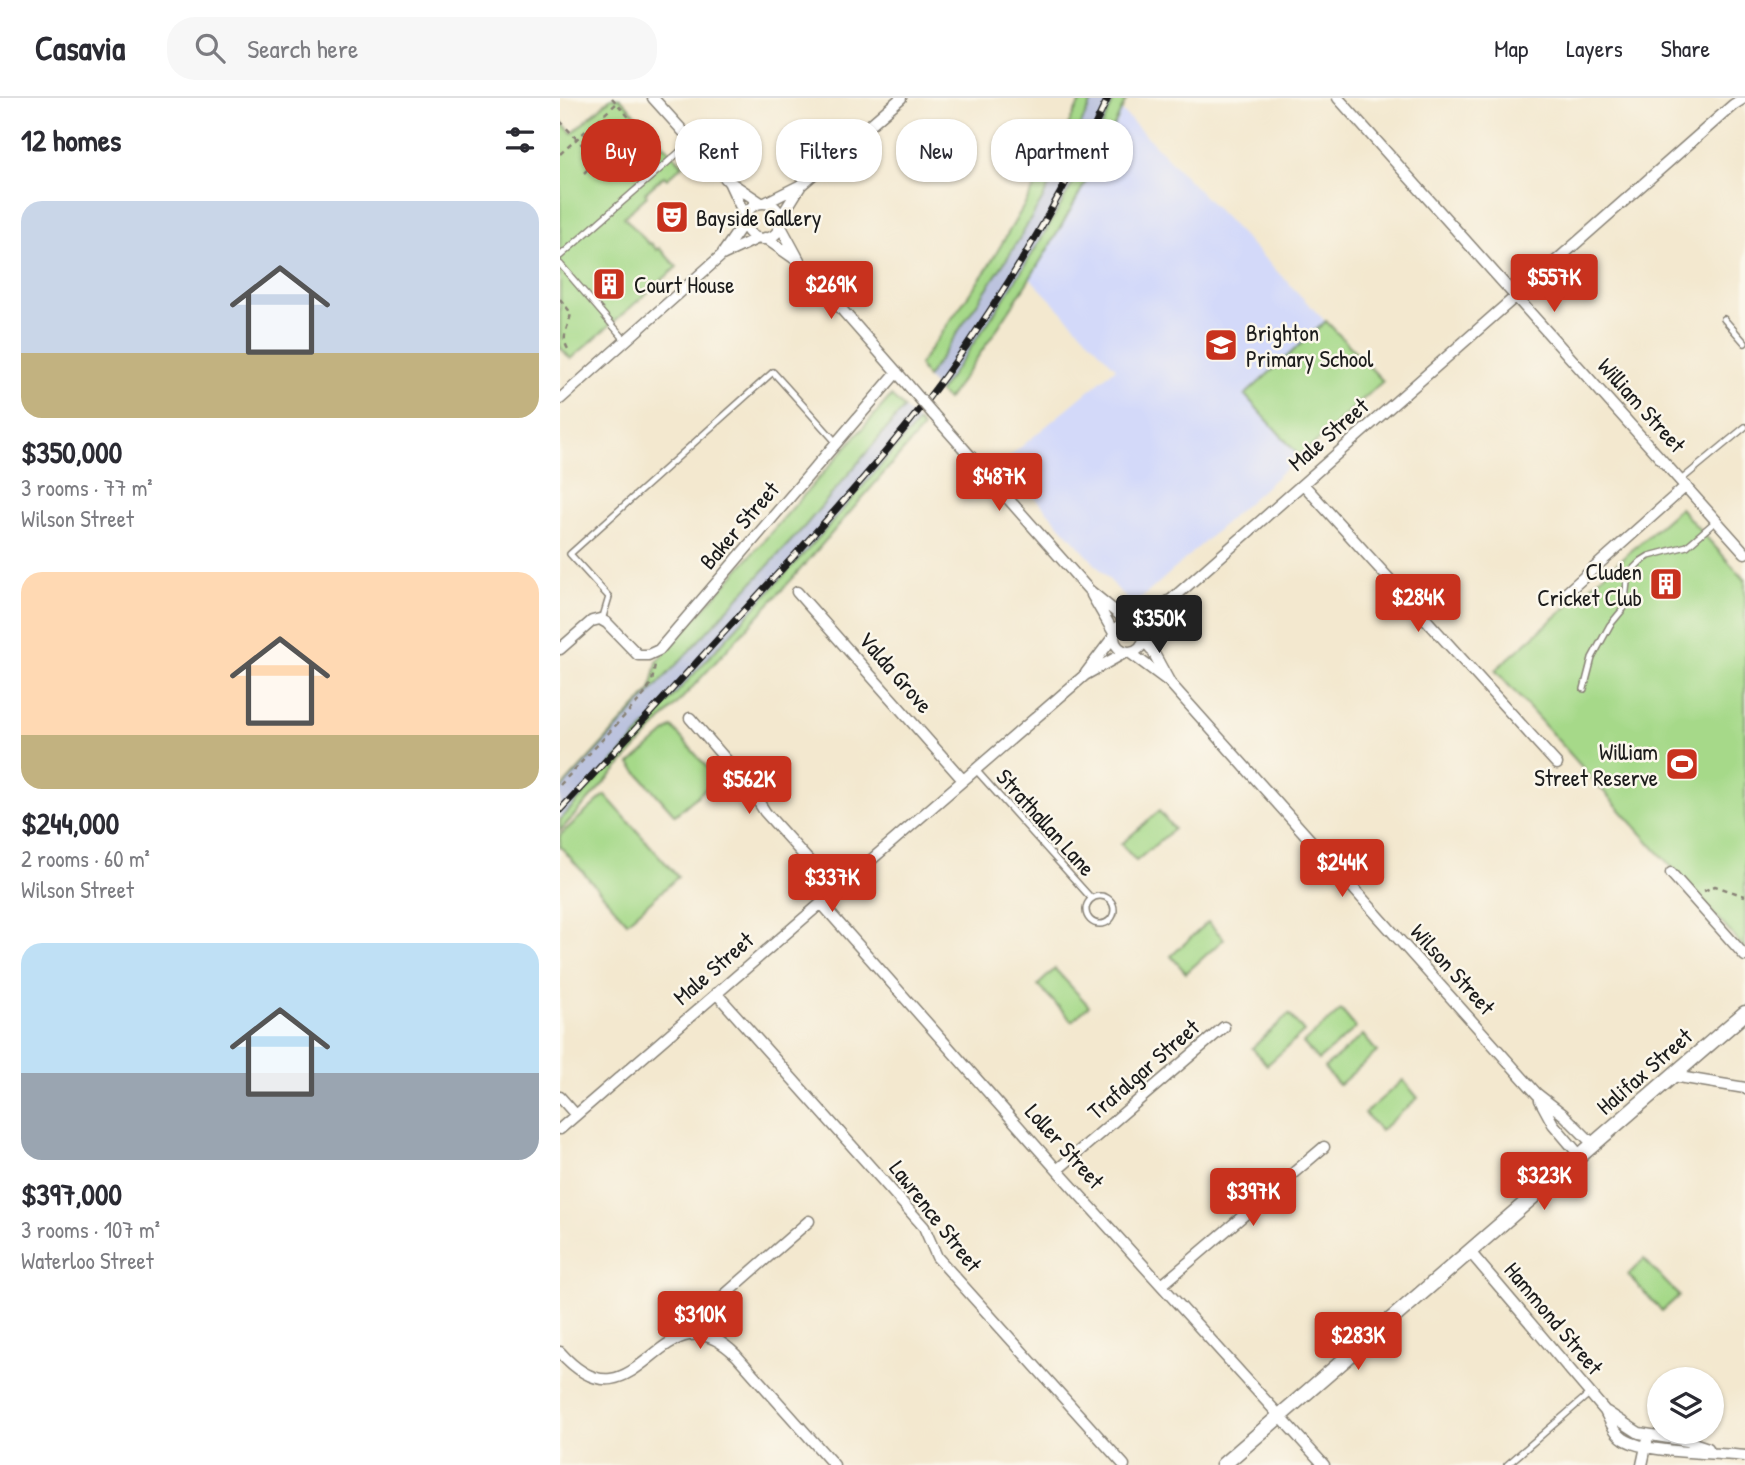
<!DOCTYPE html>
<meta charset="utf-8">
<style>
body{margin:0;font-family:"Patrick Hand",sans-serif;background:#f7f7f7;color:#2b2b33;height:100vh;display:flex;flex-direction:column;font-size:26px;white-space:nowrap}
*{box-sizing:border-box;margin:0}
p{font-size:23px;color:#7c7c81}
.icon{flex:none;width:38px;height:38px;fill:none;stroke:currentColor;stroke-width:2;stroke-linecap:round;stroke-linejoin:round}
.map{position:relative;flex:1;overflow:hidden}
.panel{display:flex;flex-direction:column;background:#fff;width:560px}
.panel>*{flex:none}
.banner{position:absolute;left:21px;top:21px;width:665px;height:63px;display:flex;gap:14px}
.controls{position:absolute;left:1087px;top:1269px;display:grid;gap:14px}
.controls a{display:grid;place-items:center;width:77px;height:77px;border-radius:50%;background:#fff;box-shadow:0 2px 5px #0004;font-size:35px}
.price{position:absolute;translate:-50% -60px;padding:0 16px;border-radius:7px;background:#c8321e;color:#fff;font-size:23px;line-height:46px;filter:drop-shadow(0 2px 4px #0008)}
.price::after{content:'';position:absolute;left:50%;top:42px;width:21px;height:16px;margin-left:-10px;background:inherit;clip-path:polygon(0 0,100% 0,50% 100%)}
.price.current{background:#222;color:#fff}
ul{padding:0;list-style:none}
li{display:grid;align-content:center;gap:14px;height:371px;padding:0 21px}
li span{display:grid;place-items:center;height:217px;border-radius:21px;color:#555}
li>.icon{margin-inline-start:auto}
span .icon{width:126px;height:126px;fill:#fffc;stroke-width:1}
li b{font-size:30px}
h2{display:flex;justify-content:space-between;align-items:center;height:84px;padding:0 21px;font-size:30px}
.tag{padding:0 24px;border-radius:28px;background:#fff;box-shadow:0 2px 5px #0004;font-size:24px;line-height:63px}
.tag.current{background:#c8321e;color:#fff}
header{display:flex;align-items:center;gap:42px;box-sizing:border-box;height:98px;padding:0 35px;background:#fff;border-bottom:2px solid #e1e1e2}
header strong{font-size:33px}
nav{display:flex;gap:38px;margin-inline-start:auto;font-size:24px}
.search{width:490px;height:63px;background:#f7f7f7;display:flex;align-items:center;gap:18px;box-sizing:border-box;padding:0 24px;border-radius:28px;color:#7c7c81;font-size:26px}
main{display:flex;flex:1;min-height:0}
.map>svg:first-child{display:block}
</style>
<header>
<strong>Casavia</strong>
<div class="search"><svg class="icon" aria-label="search" viewBox="0 0 24 24"><circle cx="10" cy="10" r="6"/><path d="M15 15l6 6"/></svg>Search here</div>
<nav><a>Map</a><a>Layers</a><a>Share</a></nav>
</header>
<main>
<section class="panel">
<h2>12 homes<svg class="icon" aria-label="filters" viewBox="0 0 24 24"><path d="M4 7h16M4 17h16"/><circle cx="9" cy="7" r="2"/><circle cx="15" cy="17" r="2"/></svg></h2>
<ul>
<li><span style="background:linear-gradient(#c9d6e8 70%,#c2b280 0)"><svg class="icon" aria-label="home" viewBox="0 0 24 24"><path d="M3 11l9-7 9 7M6 9v11h12V9"/></svg></span><div><b>$350,000</b><p>3 rooms · 77 m²</p><p>Wilson Street</p></div></li>
<li><span style="background:linear-gradient(#ffd9b3 75%,#c2b280 0)"><svg class="icon" aria-label="home" viewBox="0 0 24 24"><path d="M3 11l9-7 9 7M6 9v11h12V9"/></svg></span><div><b>$244,000</b><p>2 rooms · 60 m²</p><p>Wilson Street</p></div></li>
<li><span style="background:linear-gradient(#bfe0f5 60%,#9aa5b1 0)"><svg class="icon" aria-label="home" viewBox="0 0 24 24"><path d="M3 11l9-7 9 7M6 9v11h12V9"/></svg></span><div><b>$397,000</b><p>3 rooms · 107 m²</p><p>Waterloo Street</p></div></li>
</ul>
</section>
<div class="map">
<svg width="1185" height="1367" viewBox="0 0 1185 1367">
<rect width="100%" height="100%" fill="#fbf7ec"/>
<filter id="ink" filterUnits="userSpaceOnUse"><feTurbulence type="fractalNoise" baseFrequency=".0143" numOctaves="2"/><feDisplacementMap in="SourceGraphic" scale="14" xChannelSelector="R" yChannelSelector="G"/><feConvolveMatrix kernelMatrix="1 2 1 2 8 2 1 2 1" color-interpolation-filters="sRGB"/></filter>
<filter id="wash" filterUnits="userSpaceOnUse"><feTurbulence type="fractalNoise" baseFrequency=".00686" numOctaves="4" result="noise"/><feDisplacementMap in="SourceGraphic" scale="28" xChannelSelector="R" yChannelSelector="G"/><feGaussianBlur stdDeviation="1.57" result="paint"/><feColorMatrix in="noise" values="0 0 0 0 0 0 0 0 0 0 0 0 0 0 0 0 0 1.4 0 .05"/><feComposite in="paint" operator="in"/></filter>
<g filter="url(#wash)">
<rect width="100%" height="100%" fill="#f3e8cf"/>
<path fill="#d3d9f9" d="M561 12 823 283 573 508 443 364 556 270 470 180 531 74Z"/>
<path fill="#bcc3de" d="M534 0H555L522 68 459 178 417 242 379 294 367 280 452 153 483 100Z
M344 310 358 324 260 438 0 722V692L245 428Z"/>
<path fill="#a6d989" stroke="#617a52" stroke-width="2" d="M51 0H60L123 67 107 81 104 78 85 95 87 98 64 119 89 146 91 145 97 152 99 150 117 169 11 261 0 249V23L12 35Z
M522 0H534L483 100 452 153 367 280 359 267 427 171 486 70Z
M555 0H567C519 107 456 208 387 302L379 294C447 202 508 104 555 0Z
M766 223 823 283 740 359 685 297Z
M331 298 344 310 245 428 0 692 91 592 97 564Z
M358 324 363 330 232 481 0 733V722L260 438Z
M1120 410 1185 482V851L935 572Z
M112 629 157 681 115 717 70 666Z
M45 697 118 779 67 824 0 748V737Z
M599 713 614 731 576 763 561 746Z
M648 824 664 841 626 875 611 858Z
M495 871 529 908 512 923 478 887Z
M781 912 796 930 758 962 743 945Z
M729 916 744 934 707 967 692 950Z
M803 937 817 954 779 987 764 970Z
M843 982 858 1000 820 1033 805 1015Z
M1084 1161 1119 1198 1102 1213 1068 1177Z"/>
</g>
<g filter="url(#ink)">
<g fill="none" stroke-linecap="round" stroke-linejoin="round">
<defs>
<path id="service" d="M0 158 132 43
M0 166 66 243
M1164 221 1185 245
M1121 382 1185 329
M42 522 49 499 10 456 213 274 276 344
M1024 591 1032 560 1050 527 1064 510 1068 476 1081 463 1089 458 1127 448 1156 423
M415 671 531 800
M526 812a14 14 0 1 1 28 0a14 14 0 1 1-28 0Z
M947 1367 1029 1296"/>
<path id="minor" d="M93 0 168 83 201 105
M778 0 1185 455
M170 86 185 118
M205 105 241 87 341 0
M185 123a18 18 0 1 1 36 0a18 18 0 1 1-36 0Z
M220 121 241 87
M220 127 240 164 348 287
M205 140 238 163
M163 155 185 123
M0 301 162 157 198 140
M373 316 529 492 567 523
M743 386 997 666
M237 494 403 682
M1005 496 1126 388
M532 497 554 535
M572 523 608 503
M554 539a15 15 0 1 1 30 0a15 15 0 1 1-30 0Z
M585 540 611 502 1173 7 1184 0
M584 543 592 552 610 585 977 996 1004 1017 1034 1047
M0 551 32 523 40 521 47 525 78 557H88L99 552 337 274
M569 554 608 583
M526 575 554 538
M130 620 188 687 205 714 275 792
M1111 775 1185 858
M261 805 497 1072 764 1367
M156 895 364 1129 377 1159 564 1367
M1113 978 1185 990
M0 999 16 1017
M980 1002 993 1026 1021 1059
M0 1031 525 577 566 554
M497 1072 664 929
M910 1154 1045 1313C1050 1323 1054 1334 1064 1341 1087 1356 1155 1354 1185 1358
M602 1187 764 1049
M126 1237 136 1222 249 1123
M0 1254C78 1342 100 1182 176 1257L274 1367
M1047 1314 1079 1335 1127 1343 1148 1350
M1082 1367 1087 1344"/>
<path id="tertiary" d="M663 1367 1185 915"/>
</defs>
<use href="#service" stroke="#888276" stroke-width="8"/>
<use href="#minor" stroke="#888276" stroke-width="13"/>
<use href="#tertiary" stroke="#888276" stroke-width="17"/>
<path stroke="#888276" stroke-width="2.5" stroke-dasharray="5 5" stroke-linecap="butt" d="M52 0 103 58
M0 23 54 81 93 47
M0 56 57 5
M24 75 36 63
M0 201 11 215C9 229 0 238 8 251
M0 687 84 597 92 584 95 566
M1144 793 1155 788 1185 798"/>
<use href="#service" stroke="#fff" stroke-width="5"/>
<use href="#minor" stroke="#fff" stroke-width="10"/>
<use href="#tertiary" stroke="#fff" stroke-width="14"/>
<defs>
<path id="rail" d="M0 712C71 636 141 560 211 483 272 417 332 350 385 278 448 191 503 97 548 0"/>
</defs>
<use href="#rail" stroke="#1c1c1c" stroke-width="7"/>
<use href="#rail" stroke="#fbf7ec" stroke-width="4.5" stroke-dasharray="13" stroke-linecap="butt"/>
<defs>
<path id="minor-bridge" d="M348 287 373 316"/>
</defs>
<use href="#minor-bridge" stroke="#888276" stroke-width="13" stroke-linecap="butt"/>
<use href="#minor-bridge" stroke="#fff" stroke-width="10"/>
</g>
</g>
<defs>
<symbol id="theatre-square" viewBox="-11 -11 22 22"><rect x="-9" y="-9" width="18" height="18" rx="4" fill="#c8321e" stroke="#fbf7ec"/><path d="M-5-5.5Q0-4 5-5.5V0Q5 5 0 6Q-5 5-5 0ZM-3.3-2.5H-1v1.5H-3.3ZM1-2.5H3.3v1.5H1ZM-2.8 1Q0 5.5 2.8 1Z" fill="#fff"/></symbol>
<symbol id="building-square" viewBox="-11 -11 22 22"><rect x="-9" y="-9" width="18" height="18" rx="4" fill="#c8321e" stroke="#fbf7ec"/><path d="M-4-6H4V6H1V3H-1V6H-4ZM-2.5-4.3h1.7v1.8h-1.7ZM.8-4.3h1.7v1.8H.8ZM-2.5-1h1.7V.8h-1.7ZM.8-1h1.7V.8H.8Z" fill="#fff"/></symbol>
<symbol id="school-square" viewBox="-11 -11 22 22"><rect x="-9" y="-9" width="18" height="18" rx="4" fill="#c8321e" stroke="#fbf7ec"/><path d="M0-5L7-2L0 1L-7-2ZM-4 1L0 2.5L4 1V4Q0 6-4 4Z" fill="#fff"/></symbol>
<symbol id="stadium-square" viewBox="-11 -11 22 22"><rect x="-9" y="-9" width="18" height="18" rx="4" fill="#c8321e" stroke="#fbf7ec"/><path d="M0-5a6.5 5 0 1 0 0 10a6.5 5 0 1 0 0-10ZM-3.5-1.8h7v3.6h-7Z" fill="#fff"/></symbol>
</defs>
<g fill-rule="evenodd">
<use href="#theatre-square" x="93" y="100" width="38" height="38"/>
<use href="#building-square" x="30" y="167" width="38" height="38"/>
<use href="#school-square" x="642" y="228" width="38" height="38"/>
<use href="#building-square" x="1087" y="467" width="38" height="38"/>
<use href="#stadium-square" x="1103" y="647" width="38" height="38"/>
</g>
<g text-anchor="middle" dominant-baseline="central" stroke-width="5" stroke-linejoin="round" paint-order="stroke">
<g font-size="23" fill="#1c1c1c" stroke="#fbf7ec" text-anchor="start">
<text x="136" y="119">Bayside Gallery</text>
<text x="74" y="186">Court House</text>
<text x="686" y="234">Brighton<tspan x="686" dy="26">Primary School</tspan></text>
<text x="1082" y="473" text-anchor="end">Cluden<tspan x="1082" dy="26">Cricket Club</tspan></text>
<text x="1098" y="653" text-anchor="end">William<tspan x="1098" dy="26">Street Reserve</tspan></text>
</g>
<g font-size="23" fill="#1c1c1c" stroke="#fbf7ec">
<text transform="translate(1082 307) rotate(48)">William Street</text>
<text transform="translate(768 336) rotate(-41)">Male Street</text>
<text transform="translate(179 427) rotate(-49)">Baker Street</text>
<text transform="translate(336 574) rotate(49)">Valda Grove</text>
<text transform="translate(486 724) rotate(48)">Strathallan Lane</text>
<text transform="translate(153 870) rotate(-41)">Male Street</text>
<text transform="translate(893 871) rotate(48)">Wilson Street</text>
<text transform="translate(583 971) rotate(-41)">Trafalgar Street</text>
<text transform="translate(1084 973) rotate(-41)">Halifax Street</text>
<text transform="translate(505 1048) rotate(48)">Loller Street</text>
<text transform="translate(376 1118) rotate(52)">Lawrence Street</text>
<text transform="translate(994 1220) rotate(50)">Hammond Street</text>
</g>
</g>
</svg>
<div class="controls">
<a><svg class="icon" aria-label="layers" viewBox="0 0 24 24"><path d="M12 4l9 5-9 5-9-5zM3 14l9 5 9-5"/></svg></a>
</div>
<b class="price" style="left:994px;top:216px">$557K</b>
<b class="price" style="left:271px;top:223px">$269K</b>
<b class="price" style="left:439px;top:415px">$487K</b>
<b class="price" style="left:858px;top:536px">$284K</b>
<b class="price current" style="left:599px;top:557px">$350K</b>
<b class="price" style="left:189px;top:718px">$562K</b>
<b class="price" style="left:782px;top:801px">$244K</b>
<b class="price" style="left:272px;top:816px">$337K</b>
<b class="price" style="left:984px;top:1114px">$323K</b>
<b class="price" style="left:693px;top:1130px">$397K</b>
<b class="price" style="left:140px;top:1253px">$310K</b>
<b class="price" style="left:798px;top:1274px">$283K</b>
<div class="banner">
<a class="tag current">Buy</a>
<a class="tag">Rent</a>
<a class="tag">Filters</a>
<a class="tag">New</a>
<a class="tag">Apartment</a>
</div>
</div>
</main>
